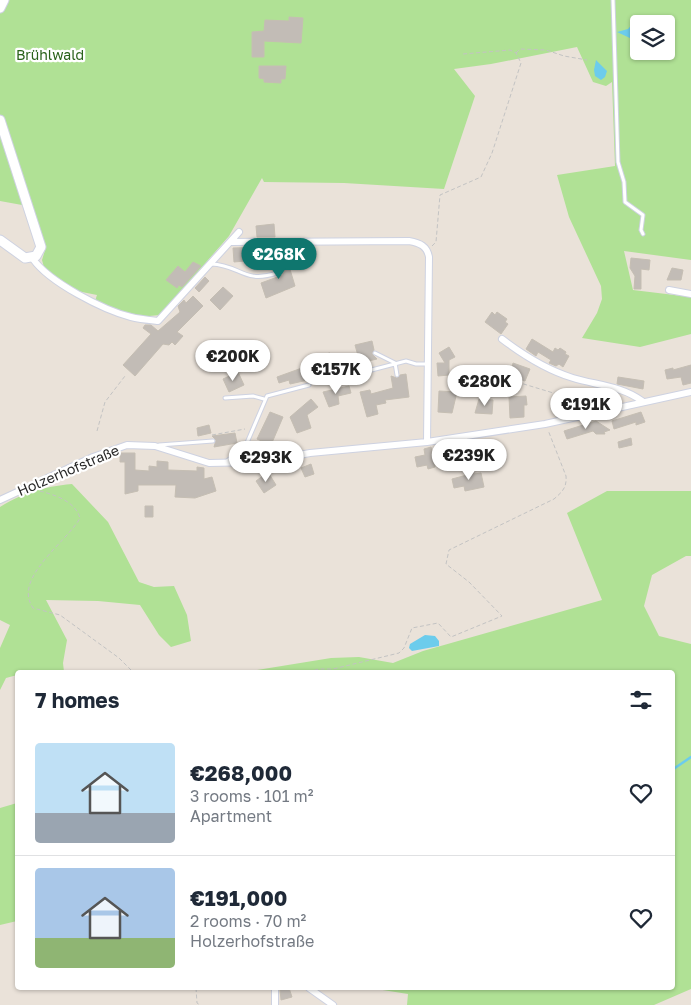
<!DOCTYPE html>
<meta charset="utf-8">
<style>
body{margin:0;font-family:"Golos Text",sans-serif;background:#f2f2f3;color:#1f2937;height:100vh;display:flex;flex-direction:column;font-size:19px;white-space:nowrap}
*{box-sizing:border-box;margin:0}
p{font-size:16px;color:#747a83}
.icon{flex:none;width:28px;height:28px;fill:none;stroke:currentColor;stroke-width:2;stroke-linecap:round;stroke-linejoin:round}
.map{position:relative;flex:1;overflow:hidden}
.drawer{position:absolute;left:15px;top:670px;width:660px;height:320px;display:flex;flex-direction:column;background:#fff;border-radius:5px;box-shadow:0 1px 4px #0004}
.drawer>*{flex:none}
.tools{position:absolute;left:630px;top:15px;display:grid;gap:10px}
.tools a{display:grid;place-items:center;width:45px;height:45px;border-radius:5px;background:#fff;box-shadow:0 1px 4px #0004;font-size:25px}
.price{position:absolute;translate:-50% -42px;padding:0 11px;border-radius:18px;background:#fff;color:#222;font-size:16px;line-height:32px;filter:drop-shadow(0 1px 2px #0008)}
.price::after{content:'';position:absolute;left:50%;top:30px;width:15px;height:11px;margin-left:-8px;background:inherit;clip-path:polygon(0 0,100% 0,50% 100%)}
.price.current{background:#0f766e;color:#fff}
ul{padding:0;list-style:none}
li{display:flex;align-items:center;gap:15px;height:125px;padding:0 20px}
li+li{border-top:1px solid #e0e1e3}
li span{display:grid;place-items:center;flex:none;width:140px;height:100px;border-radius:5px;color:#555}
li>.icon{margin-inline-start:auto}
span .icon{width:60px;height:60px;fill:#fffc;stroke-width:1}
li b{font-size:21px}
h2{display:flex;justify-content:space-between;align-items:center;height:60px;padding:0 20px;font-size:21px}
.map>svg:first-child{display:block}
</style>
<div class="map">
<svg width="691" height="1005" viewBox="0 0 691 1005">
<rect width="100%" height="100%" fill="#eae2d9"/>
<path fill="#b0e195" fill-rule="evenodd" d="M0 0H691V260L624 251 633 290 691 297V334L640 347 582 338 597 313 602 299 601 286 569 217 557 175 615 166 612 82 606 86 593 82 577 47 491 64 454 69 475 96 444 189 344 183 264 182 262 178 229 236 160 315 138 317 95 301 97 295 77 291 45 271 42 260 46 247 33 207 0 201ZM639 24H666V51H639Z
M72 484 108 522 139 582 154 587 174 586 187 615 191 641 171 647 159 635 140 605 98 601 46 600 67 640 63 663 64 672H18L17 675 6 678 0 690V648L10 625 0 620V507C25 492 42 487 72 484Z
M607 491H691V556H686L652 575 644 606 659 636 691 644V989L654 1005H407L408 994 370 988H672V672H245L331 658 359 657 393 663 423 651 602 600 567 513Z
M17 803V921L0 925V808Z"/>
<path fill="#6cccec" d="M634 22V27L638 28 639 33 632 39 617 32 628 29Z
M596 60 607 71 605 77 601 80 595 76 594 70Z
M425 635 435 636 439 641V646L412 651 409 648 410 644Z"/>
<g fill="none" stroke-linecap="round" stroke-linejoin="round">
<path stroke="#6cccec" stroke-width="2.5" d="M672 770 691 757"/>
</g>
<path fill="#c2bcb6" stroke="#c5beb3" d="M289 17 303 18 301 43 264 41V57H252V32L264 31 265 20 289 21Z
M259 66H286L285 79H281V83L264 82V79L259 78Z
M274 224 275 237H257L256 226Z
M265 247V254L245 255V261L234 262 233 248Z
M286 256 295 286 266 298 261 283 283 275 278 259Z
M631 258 650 260 649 270 641 269V289H634L635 276 630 268Z
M193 262 201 266 182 287 179 285 177 288 166 280 178 266 185 272Z
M672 268 683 270 681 280H667Z
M205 277 209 281 199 292 195 288Z
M223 287 233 296 220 310 210 300Z
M193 296 203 306 177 332 183 336 175 345 172 342 169 345 163 344 135 376 123 365 151 334 143 328 145 325H151L158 331 180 312 178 306 184 300 186 303Z
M492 312 495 315 497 312 507 319 505 322 508 324 501 334 485 322Z
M532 339 553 352 555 348 558 350 560 348 566 352 565 354 569 356 563 367 559 364 556 366 549 363 551 360 538 352 536 356 526 349Z
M372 341 374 350 372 354 377 359 360 363 355 345Z
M449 347 455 357 449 360V375L438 376 437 363H445L439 353Z
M330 353 333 369 319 372 308 380 290 384 289 380 279 383 277 377 313 364 312 361 317 360 316 356Z
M513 363 530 369 525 381 510 377Z
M691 365V383L683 385 681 377 667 379 665 370 673 368V370Z
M238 372 244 385 229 392 223 379Z
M406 374 409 397 385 400 386 403 376 405 378 414 367 417 360 392 370 390 371 394 393 388 391 376 397 378 400 375Z
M618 377 644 381 643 389 617 384Z
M349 386 351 393 338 396 339 404 329 407 323 392Z
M439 391 457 392 452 413 438 412Z
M526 396 527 405H524V417L510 418 509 397Z
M311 399 318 407 307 415 311 428 297 433 290 417Z
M479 399 493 400 492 414 475 413Z
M270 412 283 417 271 445 257 439Z
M641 412 645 422 636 425V422L614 429 612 421Z
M596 421 610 430 604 432 605 434H596L593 431 567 439 564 431Z
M209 425 211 433 198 436 197 428Z
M235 433 237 443 214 447 216 440 212 436Z
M631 438 632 445 619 448 618 442Z
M431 447 435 467 428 469 427 465 417 467 415 457 425 455 424 449Z
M120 453H135V470L149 471V466L157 467V461L168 462V470L197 471V467L204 468V479L212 477 216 491 195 498 175 497 176 485H138V491L125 494V462H120Z
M311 464 314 474 305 477 301 468Z
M474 470V474L481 473 484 487 465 491 464 486 454 488 452 479 467 475 466 472Z
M268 472 276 485 264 493 256 481Z
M145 506H153V517H145Z
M289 988 292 997 281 1000 280 990Z"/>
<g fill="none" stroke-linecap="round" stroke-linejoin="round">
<defs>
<path id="lane" d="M613 0 618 162 624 182 625 202 643 215 641 230 643 234
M211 264C241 265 243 284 277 273
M375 353 395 363 397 375
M332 383 341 378 406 361 416 364H426
M225 398 253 396 264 399
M159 445 213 441
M226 462 246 445 267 396 309 385"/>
<path id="street" d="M232 242 409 241C420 243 427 246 429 257L427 442
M33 259C49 282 103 310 131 317 139 319 149 320 158 321L239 232
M669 290 691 294
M502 339C523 355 547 370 573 378 596 385 622 386 642 401
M0 500 93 457 127 445 155 446 209 463 261 462 310 453 427 442 545 424 691 392
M309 988 333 1005
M275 1005V988"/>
<path id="secondary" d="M0 8 4 0
M0 120 41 247 36 256 25 258 0 240"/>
</defs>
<use href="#lane" stroke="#ced2e1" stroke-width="5"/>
<use href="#street" stroke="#ced2e1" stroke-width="8"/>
<use href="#secondary" stroke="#ced2e1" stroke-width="11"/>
<path stroke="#c3c3c3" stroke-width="1" stroke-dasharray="4 2.5" stroke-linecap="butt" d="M516 53 520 49 546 50 564 56 587 60
M432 246 436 242 440 195 481 177 492 153 521 63 516 53 510 50 463 54
M517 382 560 395 561 413
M97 431 105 402 125 376
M212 435 245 429
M40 491C55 495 75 501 80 518 67 542 12 578 33 608L60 615 119 658 133 672
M308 672 319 669H333L399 653 404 648 412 628 438 623 451 637 502 616 469 582 446 564 449 550 554 499C562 492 567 488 566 476L548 430
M196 988 197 1003 200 1005"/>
<use href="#lane" stroke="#fff" stroke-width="3"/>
<use href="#street" stroke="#fff" stroke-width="6"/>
<use href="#secondary" stroke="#fff" stroke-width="9"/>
</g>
<g text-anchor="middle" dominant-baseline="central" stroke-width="4.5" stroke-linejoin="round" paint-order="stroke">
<g font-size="14" fill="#2a621a" stroke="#fff">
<text x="50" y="54">Brühlwald</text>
</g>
<g font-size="14" fill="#272727" stroke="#fff">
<text transform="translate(68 470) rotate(-23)">Holzerhofstraße</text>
</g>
</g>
</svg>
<div class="tools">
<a><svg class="icon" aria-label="layers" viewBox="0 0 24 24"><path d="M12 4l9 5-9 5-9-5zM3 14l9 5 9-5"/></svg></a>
</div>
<b class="price current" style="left:279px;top:280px">€268K</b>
<b class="price" style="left:233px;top:382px">€200K</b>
<b class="price" style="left:336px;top:395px">€157K</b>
<b class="price" style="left:485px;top:407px">€280K</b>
<b class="price" style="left:586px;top:430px">€191K</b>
<b class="price" style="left:469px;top:481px">€239K</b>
<b class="price" style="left:266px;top:483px">€293K</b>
<section class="drawer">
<h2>7 homes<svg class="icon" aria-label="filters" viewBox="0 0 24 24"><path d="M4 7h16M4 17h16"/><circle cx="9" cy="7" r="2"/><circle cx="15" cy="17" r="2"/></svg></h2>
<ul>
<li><span style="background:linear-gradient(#bfe0f5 70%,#9aa5b1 0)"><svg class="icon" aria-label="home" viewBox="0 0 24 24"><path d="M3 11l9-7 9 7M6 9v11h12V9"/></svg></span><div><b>€268,000</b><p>3 rooms · 101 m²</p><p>Apartment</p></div><svg class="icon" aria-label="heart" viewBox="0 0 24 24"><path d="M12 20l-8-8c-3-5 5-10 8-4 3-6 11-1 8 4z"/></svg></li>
<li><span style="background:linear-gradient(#a9c7e8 70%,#8fb573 0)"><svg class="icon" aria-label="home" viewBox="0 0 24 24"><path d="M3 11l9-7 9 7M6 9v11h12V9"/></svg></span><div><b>€191,000</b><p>2 rooms · 70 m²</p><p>Holzerhofstraße</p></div><svg class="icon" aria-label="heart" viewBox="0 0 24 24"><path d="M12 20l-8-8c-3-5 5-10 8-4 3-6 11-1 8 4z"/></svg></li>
</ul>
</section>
</div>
